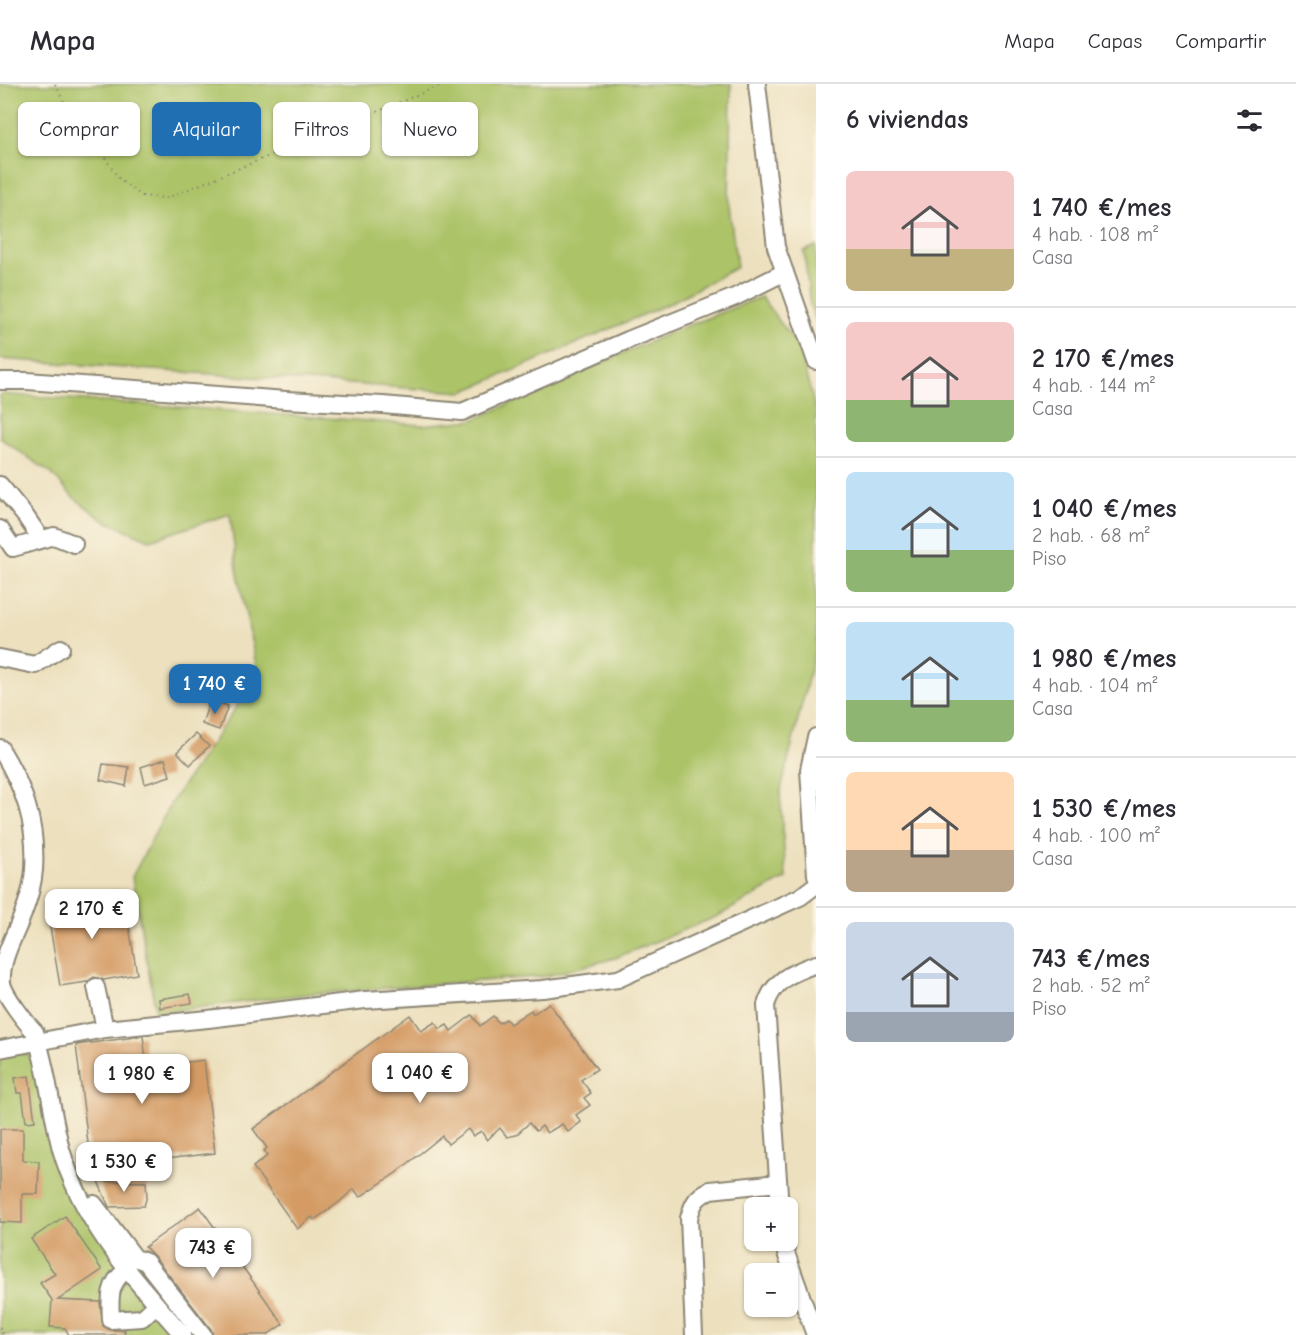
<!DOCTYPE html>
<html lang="es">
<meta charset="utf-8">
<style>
body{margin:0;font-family:"Comic Neue",sans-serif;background:#f2f2f3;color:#2b2b33;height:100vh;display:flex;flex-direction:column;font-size:22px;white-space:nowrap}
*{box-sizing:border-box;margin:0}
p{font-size:20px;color:#7c7c81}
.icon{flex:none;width:33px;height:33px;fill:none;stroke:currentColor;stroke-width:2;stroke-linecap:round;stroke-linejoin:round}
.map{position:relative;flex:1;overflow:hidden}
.details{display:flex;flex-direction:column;background:#fff;width:480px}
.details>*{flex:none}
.banner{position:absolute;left:18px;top:18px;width:570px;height:54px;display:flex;gap:12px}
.controls{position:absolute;left:744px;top:1113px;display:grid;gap:12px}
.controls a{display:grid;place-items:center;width:54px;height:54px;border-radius:9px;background:#fff;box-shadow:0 2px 4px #0004;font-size:30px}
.price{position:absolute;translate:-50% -51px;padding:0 14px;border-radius:12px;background:#fff;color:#222;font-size:20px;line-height:39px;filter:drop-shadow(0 2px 3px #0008)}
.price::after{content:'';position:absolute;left:50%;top:36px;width:18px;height:14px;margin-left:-9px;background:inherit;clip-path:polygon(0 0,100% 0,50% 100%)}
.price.on{background:#1f6fb2;color:#fff}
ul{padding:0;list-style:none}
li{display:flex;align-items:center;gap:18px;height:150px;padding:0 30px}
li+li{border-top:2px solid #e1e1e2}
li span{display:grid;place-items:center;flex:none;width:168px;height:120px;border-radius:9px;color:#555}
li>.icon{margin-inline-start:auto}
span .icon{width:72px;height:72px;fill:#fffc;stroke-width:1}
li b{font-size:26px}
h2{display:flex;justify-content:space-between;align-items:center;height:72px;padding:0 30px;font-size:26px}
.pill{padding:0 21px;border-radius:9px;background:#fff;box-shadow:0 2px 4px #0004;font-size:21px;line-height:54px}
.pill.on{background:#1f6fb2;color:#fff}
header{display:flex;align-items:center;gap:36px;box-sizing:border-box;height:84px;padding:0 30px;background:#fff;border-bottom:2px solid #e1e1e2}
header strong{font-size:28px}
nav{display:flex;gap:33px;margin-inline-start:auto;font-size:21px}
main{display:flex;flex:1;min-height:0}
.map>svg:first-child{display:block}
</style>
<header>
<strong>Mapa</strong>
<nav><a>Mapa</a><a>Capas</a><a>Compartir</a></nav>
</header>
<main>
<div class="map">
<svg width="816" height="1251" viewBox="0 0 816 1251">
<rect width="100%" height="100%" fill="#fcf5e5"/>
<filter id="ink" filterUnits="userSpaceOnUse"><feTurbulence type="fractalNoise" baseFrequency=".0167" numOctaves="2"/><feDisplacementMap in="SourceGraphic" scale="12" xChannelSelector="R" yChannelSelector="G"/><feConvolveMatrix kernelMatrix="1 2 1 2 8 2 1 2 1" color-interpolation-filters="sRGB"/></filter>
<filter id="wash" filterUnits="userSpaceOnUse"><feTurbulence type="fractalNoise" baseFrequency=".008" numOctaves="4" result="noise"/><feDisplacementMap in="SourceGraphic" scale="24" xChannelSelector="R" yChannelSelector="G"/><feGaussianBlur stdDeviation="1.35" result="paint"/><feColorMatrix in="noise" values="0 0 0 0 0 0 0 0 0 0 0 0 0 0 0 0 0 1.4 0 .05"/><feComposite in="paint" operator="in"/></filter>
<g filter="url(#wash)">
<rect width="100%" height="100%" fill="#ece0be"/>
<path fill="#acc368" stroke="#6c774a" stroke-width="1.5" d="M0 0H731L729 122 737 183 668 220 463 308 0 275Z
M816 162V237L810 221 804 167Z
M761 213 798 262 816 327V562L780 710 786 794 718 832 615 874 547 892 307 910 156 929 132 793 171 719 258 591 237 485 230 430 150 456 103 436 72 412 51 389 0 354V310L422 341 473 336 674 247Z
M8 967 33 972 46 1039 54 1068 174 1251H0V969Z"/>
<g id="blocks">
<path fill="#d49b65" d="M210 615 228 622 219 646 202 640Z
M196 650 209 662 190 681 177 668Z
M165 675 170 692 145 700 141 683Z
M103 680 129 683 126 702 100 696Z
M114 807H123L137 890 104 896 94 893 87 898 60 902 46 820 55 819V822L115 812Z
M190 910 192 919 160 924 159 915Z
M549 919 597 985 581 996 591 1009 584 1014 590 1021 576 1031 581 1038 568 1048 562 1040 547 1049 542 1042 536 1047 529 1039 516 1051 507 1053 500 1044 487 1056 481 1047 473 1052 468 1045 448 1060 442 1052 396 1089 360 1113 354 1105 337 1120 314 1136 312 1133 297 1145 253 1083 267 1072 264 1067 267 1064 253 1045 410 931 421 947 435 938 440 945 447 941 451 947 472 931 480 942 493 932 499 939 506 935 510 940 531 926 533 930Z
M143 952 147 983 204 976 215 1069 91 1084 76 961Z
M29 992 35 1037 26 1038 22 1009H17L15 994Z
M0 1045H23V1076L39 1077 38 1110H22V1139L0 1138Z
M98 1097 146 1098 147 1112 144 1122 109 1123Z
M200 1123 283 1240 267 1251H213L211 1245 154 1172 145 1163Z
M65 1132 102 1186 58 1216 100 1218 103 1242 111 1246H125L124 1251H69L65 1244 50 1243 52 1216 40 1199 55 1190 31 1155Z"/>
</g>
</g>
<g filter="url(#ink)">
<use href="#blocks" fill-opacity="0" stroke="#8c8674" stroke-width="1.5"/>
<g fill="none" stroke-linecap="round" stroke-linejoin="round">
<defs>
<path id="minor" d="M757 0 776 163 816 277
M0 297H27L286 316 383 321 462 328 628 256 735 213 785 188
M0 401 26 433 41 455
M0 445 13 464 54 452 74 460
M0 574 35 581 61 564
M816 653 809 686 816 791
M0 664C24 703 37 739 34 786 33 799 28 817 23 830 15 852 0 875 2 899 4 911 27 940 35 948 48 986 51 1027 61 1065 82 1139 133 1194 183 1251
M96 903 105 945
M0 965 105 945 208 935 365 916 543 905 618 895 800 813 816 801
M94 1120 135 1174 146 1178 203 1251
M780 1124 766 921C774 895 792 889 816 880
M783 1156 787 1172 815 1251
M126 1187C108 1198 110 1217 111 1236L142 1234 156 1221
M694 1251 689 1134C693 1119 696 1113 710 1106L778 1099"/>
</defs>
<use href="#minor" stroke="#8c8674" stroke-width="20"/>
<path stroke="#8c8674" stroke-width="2" stroke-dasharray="1.5 4.5" stroke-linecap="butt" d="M55 0 79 48 105 74 120 96 142 112 167 114 444 0
M0 1243 3 1251"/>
<use href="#minor" stroke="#fff" stroke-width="16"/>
</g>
</g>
</svg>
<div class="controls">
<a>+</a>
<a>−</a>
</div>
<b class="price on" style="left:215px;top:631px">1 740 €</b>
<b class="price" style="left:92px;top:856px">2 170 €</b>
<b class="price" style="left:420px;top:1020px">1 040 €</b>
<b class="price" style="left:142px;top:1021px">1 980 €</b>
<b class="price" style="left:124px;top:1109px">1 530 €</b>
<b class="price" style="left:213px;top:1195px">743 €</b>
<div class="banner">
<a class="pill">Comprar</a>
<a class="pill on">Alquilar</a>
<a class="pill">Filtros</a>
<a class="pill">Nuevo</a>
</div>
</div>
<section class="details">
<h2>6 viviendas<svg class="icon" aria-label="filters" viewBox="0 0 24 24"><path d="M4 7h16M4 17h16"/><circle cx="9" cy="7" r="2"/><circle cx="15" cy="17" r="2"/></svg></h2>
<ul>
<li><span style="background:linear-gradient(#f6c9c9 65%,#c2b280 0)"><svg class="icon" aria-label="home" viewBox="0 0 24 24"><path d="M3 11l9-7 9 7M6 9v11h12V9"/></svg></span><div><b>1 740 €/mes</b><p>4 hab. · 108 m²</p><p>Casa</p></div></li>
<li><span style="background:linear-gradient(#f6c9c9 65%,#8fb573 0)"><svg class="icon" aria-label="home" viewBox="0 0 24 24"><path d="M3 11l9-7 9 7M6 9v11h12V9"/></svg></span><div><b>2 170 €/mes</b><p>4 hab. · 144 m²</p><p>Casa</p></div></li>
<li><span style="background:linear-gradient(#bfe0f5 65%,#8fb573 0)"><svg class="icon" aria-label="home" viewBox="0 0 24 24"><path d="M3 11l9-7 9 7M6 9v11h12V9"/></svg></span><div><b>1 040 €/mes</b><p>2 hab. · 68 m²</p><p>Piso</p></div></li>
<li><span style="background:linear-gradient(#bfe0f5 65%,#8fb573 0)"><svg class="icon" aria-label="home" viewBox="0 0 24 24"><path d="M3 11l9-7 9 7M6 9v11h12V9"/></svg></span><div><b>1 980 €/mes</b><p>4 hab. · 104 m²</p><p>Casa</p></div></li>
<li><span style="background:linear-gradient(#ffd9b3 65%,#b9a48a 0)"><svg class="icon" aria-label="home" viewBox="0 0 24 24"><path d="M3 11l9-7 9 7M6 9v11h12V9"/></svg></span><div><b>1 530 €/mes</b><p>4 hab. · 100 m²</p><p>Casa</p></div></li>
<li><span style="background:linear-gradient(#c9d6e8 75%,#9aa5b1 0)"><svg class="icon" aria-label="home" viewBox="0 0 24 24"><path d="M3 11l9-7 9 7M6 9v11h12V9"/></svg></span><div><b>743 €/mes</b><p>2 hab. · 52 m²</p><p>Piso</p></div></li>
</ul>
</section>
</main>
